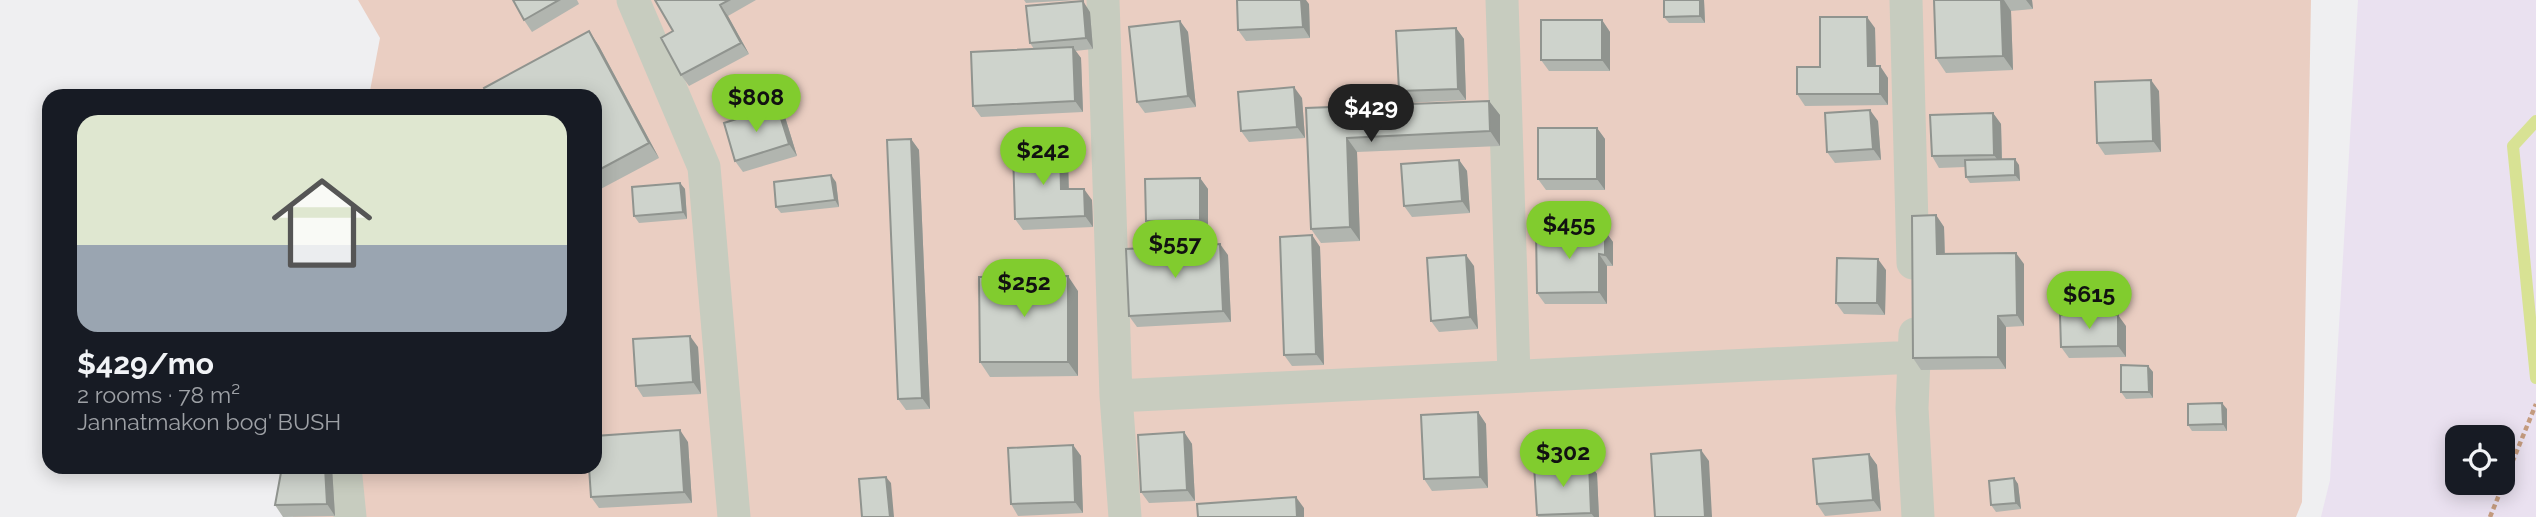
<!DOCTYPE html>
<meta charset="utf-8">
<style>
body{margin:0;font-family:Raleway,sans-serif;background:#20242c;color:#f1f3f6;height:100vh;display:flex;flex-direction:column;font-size:26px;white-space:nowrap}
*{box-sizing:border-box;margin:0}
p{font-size:23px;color:#9ea1a6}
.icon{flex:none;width:38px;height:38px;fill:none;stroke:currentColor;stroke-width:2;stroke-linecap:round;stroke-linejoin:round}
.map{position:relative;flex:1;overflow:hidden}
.side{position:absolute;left:42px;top:89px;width:560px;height:385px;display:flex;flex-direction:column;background:#171b24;border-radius:21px;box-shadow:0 4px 18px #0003}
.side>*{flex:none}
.controls{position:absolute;left:2445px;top:425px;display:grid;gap:14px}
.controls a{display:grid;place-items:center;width:70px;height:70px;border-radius:14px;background:#171b24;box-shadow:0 4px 18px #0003;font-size:35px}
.price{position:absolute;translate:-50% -60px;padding:0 16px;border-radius:24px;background:#81cc2e;color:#111;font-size:23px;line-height:46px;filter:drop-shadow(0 2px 4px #0008)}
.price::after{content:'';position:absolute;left:50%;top:42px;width:21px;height:16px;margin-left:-10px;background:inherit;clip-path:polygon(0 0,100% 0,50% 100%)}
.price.selected{background:#222;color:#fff}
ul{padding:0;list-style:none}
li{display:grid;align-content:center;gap:14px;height:371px;padding:0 35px}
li+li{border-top:2px solid #363941}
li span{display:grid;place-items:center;height:217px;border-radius:21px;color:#555}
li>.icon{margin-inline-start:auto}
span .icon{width:126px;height:126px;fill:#fffc;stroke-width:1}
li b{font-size:30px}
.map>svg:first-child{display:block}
</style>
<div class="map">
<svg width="2536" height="517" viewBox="0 0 2536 517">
<rect width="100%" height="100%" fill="#efeff1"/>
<path fill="#eacec2" d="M358 0H2311L2302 502 2296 517H293L302 467H595V96H369L380 38Z"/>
<path fill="#eae1f0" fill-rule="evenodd" d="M2358 0H2536V517H2321L2330 480ZM2457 438H2502V483H2457Z"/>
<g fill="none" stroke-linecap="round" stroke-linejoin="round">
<path stroke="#d8e294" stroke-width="12" d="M2536 121 2513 146 2536 378"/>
<path stroke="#c49b7e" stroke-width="4.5" stroke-dasharray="5 3.5" stroke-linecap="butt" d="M2490 517 2536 404"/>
<path stroke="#c7ccbf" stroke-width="33" d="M633 0 704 167 734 517
M1103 0 1116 396 1125 517
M1502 0 1514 375
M1906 0 1913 263
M1915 334 1912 408 1918 517
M1116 396 1915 357
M345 467 350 517"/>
</g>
<path fill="#b1b5af" d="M513 0H577L579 4 532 32 524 20Z
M655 0H756L728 16 749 54 689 86 681 75 673 31Z
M1024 0H1077L1026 3Z
M1664 0H1704L1705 23H1669L1664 17Z
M1934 0H2032L2033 9 2011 11 2013 70 1946 73 1936 58Z
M1309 4 1310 38 1246 41 1238 30Z
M1090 12 1093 49 1075 51 1081 58 1083 112 981 117 973 106 1034 49 1030 43Z
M1602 20 1610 32V71H1549L1541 60Z
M1180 21 1188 32 1196 107 1145 113 1137 102Z
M1456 28 1464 39 1466 100 1407 103 1399 91Z
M1875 28 1876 66H1880L1888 78V105L1805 106 1797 94 1820 67Z
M589 31 599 46 659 158 595 192V96Z
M2159 91 2161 152 2105 155 2097 143Z
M1302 98 1305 138 1249 142 1241 131Z
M1489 101 1500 115V146L1357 152 1360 241 1321 243 1311 229 1306 108Z
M1993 113 2001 124 2002 159 2019 165 2020 181 1970 183 1966 177 1965 167 1939 168 1932 156Z
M785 117 797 156 743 172 735 161Z
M1878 121 1881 160 1835 163 1827 152Z
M1597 128 1605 139V190H1546L1538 179Z
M911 139 919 150 930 409 906 410 898 399Z
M1459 160 1467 171 1470 213 1412 217 1404 206Z
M1068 161 1069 189 1092 200 1093 227 1023 230 1015 219Z
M1200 178 1208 189V231L1154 232 1146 221Z
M836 182 839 207 781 213 776 207Z
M680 183 685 189 687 219 639 223 634 216Z
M1936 215 1944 227 1945 254 2024 264V326L2006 327V369L1921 370 1913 358Z
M1605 231 1613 242V266H1607V304H1545L1537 293Z
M1312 235 1320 247 1324 365 1292 366 1284 355Z
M1228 255 1231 322 1137 327 1129 316Z
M1474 266 1478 329 1439 332 1431 321Z
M1886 270 1885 315 1844 314 1836 303Z
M1078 291V376L990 377 980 362Z
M2126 326V357L2069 358 2061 347Z
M698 347 701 394 643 397 636 386Z
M2148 366 2153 372V398L2126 399 2121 392Z
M2227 409V431H2192L2188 425Z
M1478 412 1486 424 1488 488 1432 491 1424 479Z
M1184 432 1192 444 1195 501 1149 503 1141 492Z
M688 442 692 503 599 508 591 497Z
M1073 445 1081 456 1083 513 1018 516 1011 504Z
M1869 454 1877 465 1881 511 1825 516 1817 504Z
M1589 463 1597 474 1599 517H1538L1537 515Z
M332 467 335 516 283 517 275 505Z
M357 467H393L360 471Z
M2014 478 2018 484 2021 509 1996 512 1991 505Z"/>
<path fill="#90948f" d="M1301 0H1306L1309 4 1310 38 1303 27Z
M1700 0H1704L1705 23 1700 16Z
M2001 0H2004L2011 11 2013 70 2003 56Z
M2026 0H2032L2033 9Z
M1083 1 1090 12 1093 49 1086 38Z
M720 5 728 16 749 54 741 43Z
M1867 17 1875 28 1876 78 1868 66Z
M1602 20 1610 32V71L1602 60Z
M1180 21 1188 32 1196 107 1188 96Z
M1456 28 1464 39 1466 100 1458 89Z
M589 31 599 46 659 158 649 143Z
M1073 47 1081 58 1083 112 1075 101Z
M1880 66 1888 78V105L1880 94Z
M2151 80 2159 91 2161 152 2153 141Z
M1294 87 1302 98 1305 138 1297 127Z
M1489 101 1500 115V146L1490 131Z
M777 106 785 117 797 156 789 144Z
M1870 110 1878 121 1881 160 1873 149Z
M1993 113 2001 124 2002 166 1994 155Z
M1597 128 1605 139V190L1597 179Z
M1347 138 1357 152 1360 241 1350 227Z
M911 139 919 150 930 409 922 398Z
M1060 150 1068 161 1069 201 1061 189Z
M2015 159 2019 165 2020 181 2015 175Z
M1459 160 1467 171 1470 213 1462 201Z
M831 175 836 182 839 207 835 200Z
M1200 178 1208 189V231L1200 220Z
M680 183 685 189 687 219 683 212Z
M1084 189 1092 200 1093 227 1085 216Z
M1936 215 1944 227 1945 265 1937 254Z
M1605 231 1613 242V266L1605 255Z
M1312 235 1320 247 1324 365 1316 354Z
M1220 244 1228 255 1231 322 1223 311Z
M2016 253 2024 264V326L2017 315Z
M1599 254 1607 266V304L1599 292Z
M1466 255 1474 266 1478 329 1470 317Z
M1878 259 1886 270 1885 315 1877 303Z
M1068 276 1078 291V376L1068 362Z
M2118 315 2126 326V357L2118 346Z
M1998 316 2006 327V369L1998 357Z
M690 336 698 347 701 394 693 382Z
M2148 366 2153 372V398L2149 392Z
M2222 403 2227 409V431L2223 424Z
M1478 412 1486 424 1488 488 1480 477Z
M680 430 688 442 692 503 684 492Z
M1184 432 1192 444 1195 501 1187 490Z
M1073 445 1081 456 1083 513 1075 502Z
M1701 450 1709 461 1712 517H1705Z
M1869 454 1877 465 1881 511 1873 500Z
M1589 463 1597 474 1599 517H1594L1591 513Z
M325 467H332L335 516 327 504Z
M886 477 891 483 894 517H890Z
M2014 478 2018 484 2021 509 2016 503Z
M1296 497 1304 508V517H1297Z"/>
<path fill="#ced3cc" stroke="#90948f" stroke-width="2" d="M513 0H559L524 20Z
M655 0H729L720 5 741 43 681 75 661 38 673 31Z
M1237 0H1301L1303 27 1238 30Z
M1664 0H1700V16L1664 17Z
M1934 0H2001L2003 56 1936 58Z
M1083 1 1086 38 1030 43 1026 6Z
M1820 17H1867L1868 66H1880V94H1797V67H1820Z
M1541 20H1602V60H1541Z
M1180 21 1188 96 1137 102 1129 27Z
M1456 28 1458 89 1399 91 1396 31Z
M589 31 649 143 595 172V96H488L484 88Z
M1073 47 1075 101 973 106 971 52Z
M2151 80 2153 141 2097 143 2095 82Z
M1294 87 1297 127 1241 131 1238 92Z
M1489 101 1490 131 1347 138 1350 227 1311 229 1306 108Z
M777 106 789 144 735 161 724 123Z
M1870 110 1873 149 1827 152 1825 113Z
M1993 113 1994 155 1932 156 1930 115Z
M1538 128H1597V179H1538Z
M911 139 922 398 898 399 887 140Z
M1060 150 1061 189H1084L1085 216 1015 219 1013 151Z
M2015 159V175L1966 177 1965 160Z
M1459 160 1462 201 1404 206 1401 164Z
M831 175 835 200 776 207 774 182Z
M1200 178V220L1146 221 1145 179Z
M680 183 683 212 634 216 632 187Z
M1936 215 1937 254 2016 253 2017 315 1998 316V357L1913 358 1912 216Z
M1536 231H1605V255L1599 254V292L1537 293Z
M1312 235 1316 354 1284 355 1280 237Z
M1220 244 1223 311 1129 316 1126 249Z
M1466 255 1470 317 1431 321 1427 258Z
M1837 258 1878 259 1877 303H1836Z
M1068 276V362H980L979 277Z
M2060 315H2118V346L2061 347Z
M690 336 693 382 636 386 633 339Z
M2121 365 2148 366 2149 392H2121Z
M2222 403 2223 424 2188 425V404Z
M1478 412 1480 477 1424 479 1421 415Z
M680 430 684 492 591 497 589 467H595V436Z
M1184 432 1187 490 1141 492 1138 435Z
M1073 445 1075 502 1011 504 1008 448Z
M1701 450 1705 517H1655L1651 454Z
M1869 454 1873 500 1817 504 1813 459Z
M1589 463 1591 513 1537 515 1534 465Z
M282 467H325L327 504 275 505Z
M886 477 890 517H862L859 479Z
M2014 478 2016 503 1991 505 1989 481Z
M1296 497 1297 517H1198L1197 504Z"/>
</svg>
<div class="controls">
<a><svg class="icon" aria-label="locate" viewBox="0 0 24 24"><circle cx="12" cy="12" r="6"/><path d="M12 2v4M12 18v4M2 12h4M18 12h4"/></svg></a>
</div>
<b class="price" style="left:756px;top:134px">$808</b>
<b class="price selected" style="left:1371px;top:144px">$429</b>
<b class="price" style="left:1043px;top:187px">$242</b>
<b class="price" style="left:1569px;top:261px">$455</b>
<b class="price" style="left:1175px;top:280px">$557</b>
<b class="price" style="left:1024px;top:319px">$252</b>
<b class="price" style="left:2089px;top:331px">$615</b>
<b class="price" style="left:1563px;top:489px">$302</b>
<section class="side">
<ul>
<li><span style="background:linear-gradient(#dfe7d0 60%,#9aa5b1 0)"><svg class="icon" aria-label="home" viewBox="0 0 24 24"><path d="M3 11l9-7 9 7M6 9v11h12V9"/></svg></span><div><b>$429/mo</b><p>2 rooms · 78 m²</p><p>Jannatmakon bog' BUSH</p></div></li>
</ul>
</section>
</div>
